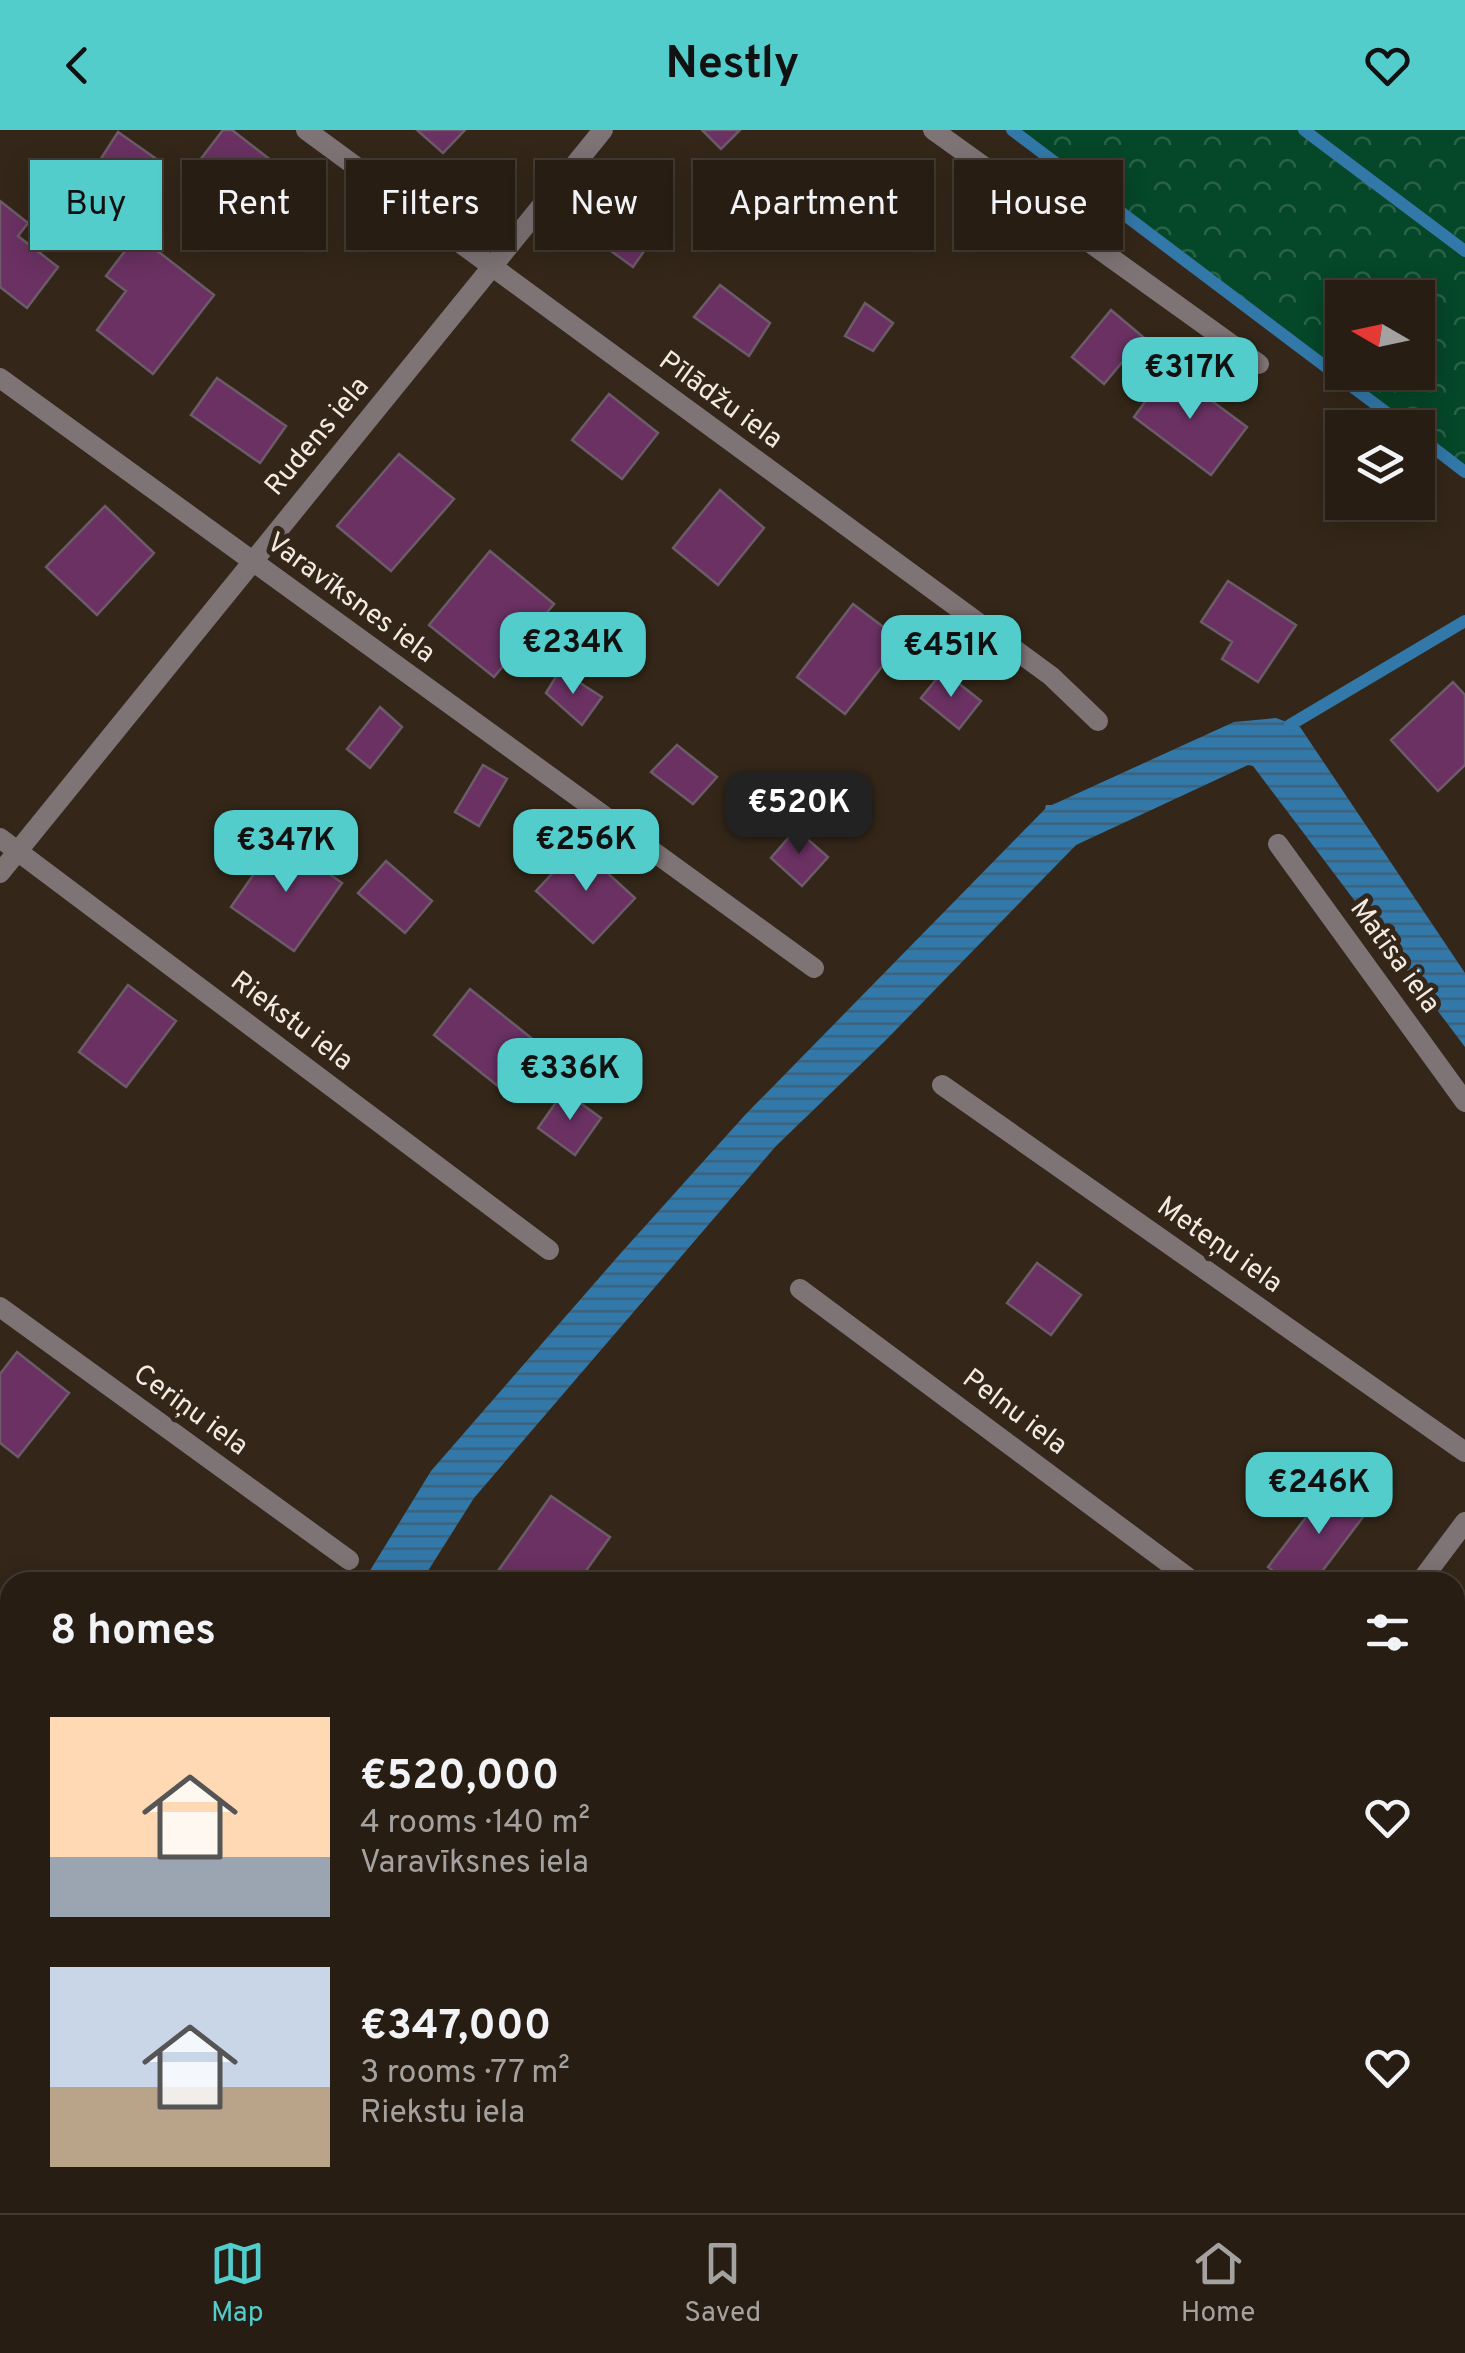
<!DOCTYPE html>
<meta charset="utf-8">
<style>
body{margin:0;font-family:Overpass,sans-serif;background:#332a21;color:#f1f3f6;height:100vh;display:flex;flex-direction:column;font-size:38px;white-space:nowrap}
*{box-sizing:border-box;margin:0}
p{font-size:32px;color:#a4a2a0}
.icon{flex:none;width:55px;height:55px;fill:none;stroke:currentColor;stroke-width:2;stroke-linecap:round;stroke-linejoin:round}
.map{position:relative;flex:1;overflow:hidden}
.drawer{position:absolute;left:0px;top:1442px;width:1465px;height:642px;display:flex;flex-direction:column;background:#271d13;border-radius:30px 30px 0 0;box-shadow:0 5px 25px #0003,0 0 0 2px #433b33}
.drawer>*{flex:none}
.banner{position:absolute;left:30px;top:30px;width:1405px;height:90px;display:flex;gap:20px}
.needle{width:65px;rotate:279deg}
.buttons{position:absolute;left:1325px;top:150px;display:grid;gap:20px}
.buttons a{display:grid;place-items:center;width:110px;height:110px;border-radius:0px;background:#271d13;box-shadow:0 5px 25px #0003,0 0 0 2px #433b33;font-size:50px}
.price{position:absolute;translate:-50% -85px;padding:0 22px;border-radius:20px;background:#53cdcb;color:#111;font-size:32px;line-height:65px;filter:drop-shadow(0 2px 5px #0008)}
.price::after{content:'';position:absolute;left:50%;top:60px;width:30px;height:22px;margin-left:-15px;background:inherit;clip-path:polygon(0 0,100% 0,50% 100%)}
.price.selected{background:#222;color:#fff}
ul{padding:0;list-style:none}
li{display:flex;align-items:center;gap:30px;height:250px;padding:0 50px}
li span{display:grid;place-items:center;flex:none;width:280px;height:200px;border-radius:0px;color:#555}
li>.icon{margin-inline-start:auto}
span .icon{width:120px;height:120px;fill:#fffc;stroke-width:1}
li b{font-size:42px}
h2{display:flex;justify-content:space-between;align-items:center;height:120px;padding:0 50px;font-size:42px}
.pill{padding:0 35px;border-radius:0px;background:#271d13;box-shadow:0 5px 25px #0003,0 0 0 2px #433b33;font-size:35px;line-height:90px}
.pill.selected{background:#53cdcb;color:#111}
header{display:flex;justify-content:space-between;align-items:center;height:130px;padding:0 50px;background:#53cdcb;color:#111;font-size:45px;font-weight:700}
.tabs{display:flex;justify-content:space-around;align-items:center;height:140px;border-top:2px solid #433b33;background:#271d13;font-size:28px;color:#a4a2a0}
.tabs a{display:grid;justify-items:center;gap:5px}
.tabs .selected{color:#53cdcb}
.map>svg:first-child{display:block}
</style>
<header><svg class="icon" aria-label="back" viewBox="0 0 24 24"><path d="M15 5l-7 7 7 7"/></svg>Nestly<svg class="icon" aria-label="heart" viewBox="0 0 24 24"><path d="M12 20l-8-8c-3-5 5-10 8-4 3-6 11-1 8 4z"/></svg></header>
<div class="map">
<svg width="1465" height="2083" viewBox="0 0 1465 2083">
<defs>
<pattern id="forest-crowns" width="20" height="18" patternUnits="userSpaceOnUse" patternTransform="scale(2.5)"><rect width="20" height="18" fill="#054729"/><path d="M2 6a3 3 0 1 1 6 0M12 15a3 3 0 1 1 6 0" fill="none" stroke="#2a6248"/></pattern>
<pattern id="water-rules" width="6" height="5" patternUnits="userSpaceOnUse" patternTransform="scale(2.5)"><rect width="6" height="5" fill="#3279aa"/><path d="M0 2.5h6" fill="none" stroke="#3c627c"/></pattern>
</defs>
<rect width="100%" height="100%" fill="#342719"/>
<path fill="url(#forest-crowns)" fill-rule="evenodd" d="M1012 0H1465V342L1418 306V298L1407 297ZM1342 168H1418V242H1342Z"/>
<path fill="url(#water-rules)" d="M1276 588 1300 597 1465 843V917L1253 636 1248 635 1076 715 886 910 776 1016 474 1368 421 1452H363L431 1341 620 1124 745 985 1045 679 1046 675H1052L1234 592Z"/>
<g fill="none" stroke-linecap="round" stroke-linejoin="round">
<path stroke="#3279aa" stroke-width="12" d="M1012 0 1407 298
M1304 0 1465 121
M1418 306 1465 342
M1290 595 1465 491"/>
</g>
<path fill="#6a3162" stroke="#6c5b69" stroke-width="2.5" d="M223 0H232L281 38 245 86 190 43Z
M417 0H465L443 23Z
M702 0H740L721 19Z
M118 2 155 28 129 60 95 38Z
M0 71 28 93 18 106 58 137 27 178 0 157Z
M618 83 656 104 633 137 600 113Z
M137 105 214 165 153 244 97 200 126 161 106 146Z
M720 155 770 193 749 226 694 187Z
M865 173 893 193 873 221 845 206Z
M1111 180 1143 207 1104 254 1072 227Z
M1169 239 1247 297 1211 345 1134 287Z
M217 248 286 296 260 333 191 285Z
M609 264 658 303 622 349 572 310Z
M399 324 454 369 391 441 337 396Z
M720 360 764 398 718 455 673 418Z
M105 376 154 423 97 485 46 437Z
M490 421 554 474 494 547 429 495Z
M1228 451 1296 495 1258 552 1222 529 1232 512 1201 492Z
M853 474 902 511 845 584 797 547Z
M560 540 602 567 582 595 546 563Z
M943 541 981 571 959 599 921 568Z
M1453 552 1465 565V635L1438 661 1391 610Z
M380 577 402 597 370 638 347 619Z
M677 615 717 647 693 674 651 642Z
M483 635 507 649 479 696 455 682Z
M796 699 828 727 802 756 771 728Z
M279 708 342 753 294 821 231 777Z
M578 716 635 768 593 813 536 761Z
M386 731 432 771 405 803 358 763Z
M128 855 176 891 126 957 79 922Z
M470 859 535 911 499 957 434 905Z
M564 961 601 988 575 1025 538 998Z
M1037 1133 1081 1165 1051 1205 1007 1173Z
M17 1222 69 1263 18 1327 0 1313V1244Z
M1333 1352 1369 1379 1314 1452H1288L1268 1437Z
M551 1366 610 1407 578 1452 557 1450 499 1452 493 1448Z
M0 1488 10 1496V1544L0 1557Z"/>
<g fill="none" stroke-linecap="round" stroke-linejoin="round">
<path stroke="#7e7476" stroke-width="20" d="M306 0 1051 546 1098 591
M933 0 1259 234
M0 248 814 838
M0 708 549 1120
M1278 714 1465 972
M0 743 603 0
M942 955 1465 1322
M800 1159 1194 1452
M0 1177 349 1430
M1420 1452 1465 1392
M1455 1644 1465 1651
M0 1653 10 1660
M459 2075 469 2083
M1256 2075 1268 2083
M945 2083 951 2075"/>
</g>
<g text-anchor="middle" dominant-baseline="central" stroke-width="10" stroke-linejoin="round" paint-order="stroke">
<g font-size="28" fill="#f3ebe2" stroke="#342719">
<text transform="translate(720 271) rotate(36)">Pīlādžu iela</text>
<text transform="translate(318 307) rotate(-50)">Rudens iela</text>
<text transform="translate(350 469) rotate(36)">Varavīksnes iela</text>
<text transform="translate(1394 827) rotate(54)">Matīsa iela</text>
<text transform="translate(291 892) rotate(37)">Riekstu iela</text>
<text transform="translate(1219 1116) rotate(35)">Meteņu iela</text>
<text transform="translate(190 1281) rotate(36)">Ceriņu iela</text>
<text transform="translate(1014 1283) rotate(37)">Pelnu iela</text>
</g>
</g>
</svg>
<div class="buttons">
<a><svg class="needle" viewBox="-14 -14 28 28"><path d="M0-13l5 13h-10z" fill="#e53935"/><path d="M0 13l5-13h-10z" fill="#a4a2a0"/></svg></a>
<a><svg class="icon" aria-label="layers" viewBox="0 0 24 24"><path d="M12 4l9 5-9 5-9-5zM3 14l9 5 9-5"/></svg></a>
</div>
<b class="price" style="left:1190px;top:292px">€317K</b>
<b class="price" style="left:573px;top:567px">€234K</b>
<b class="price" style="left:951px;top:570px">€451K</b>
<b class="price selected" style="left:799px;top:727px">€520K</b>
<b class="price" style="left:586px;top:764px">€256K</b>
<b class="price" style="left:286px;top:765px">€347K</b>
<b class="price" style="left:570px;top:993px">€336K</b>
<b class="price" style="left:1319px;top:1407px">€246K</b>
<div class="banner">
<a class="pill selected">Buy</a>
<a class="pill">Rent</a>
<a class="pill">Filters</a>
<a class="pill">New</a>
<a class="pill">Apartment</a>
<a class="pill">House</a>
</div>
<section class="drawer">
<h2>8 homes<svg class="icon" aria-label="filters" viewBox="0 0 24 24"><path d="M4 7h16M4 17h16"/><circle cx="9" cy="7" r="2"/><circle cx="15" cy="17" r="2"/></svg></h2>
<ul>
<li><span style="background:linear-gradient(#ffd9b3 70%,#9aa5b1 0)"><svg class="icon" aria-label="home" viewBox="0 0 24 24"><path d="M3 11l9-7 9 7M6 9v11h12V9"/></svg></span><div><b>€520,000</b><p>4 rooms · 140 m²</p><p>Varavīksnes iela</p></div><svg class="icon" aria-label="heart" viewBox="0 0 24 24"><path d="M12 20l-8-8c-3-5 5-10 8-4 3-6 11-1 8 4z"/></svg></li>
<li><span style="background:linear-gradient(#c9d6e8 60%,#b9a48a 0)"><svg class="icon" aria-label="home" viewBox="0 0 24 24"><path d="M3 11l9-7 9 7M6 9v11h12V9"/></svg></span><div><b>€347,000</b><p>3 rooms · 77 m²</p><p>Riekstu iela</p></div><svg class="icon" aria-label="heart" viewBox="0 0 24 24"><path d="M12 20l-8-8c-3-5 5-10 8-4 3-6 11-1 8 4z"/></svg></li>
</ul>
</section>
</div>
<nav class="tabs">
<a class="selected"><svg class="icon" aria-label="map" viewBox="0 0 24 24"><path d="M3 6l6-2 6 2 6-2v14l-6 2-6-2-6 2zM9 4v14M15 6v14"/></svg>Map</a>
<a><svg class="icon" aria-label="saved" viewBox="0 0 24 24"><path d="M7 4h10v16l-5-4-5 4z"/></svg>Saved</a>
<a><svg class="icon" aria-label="home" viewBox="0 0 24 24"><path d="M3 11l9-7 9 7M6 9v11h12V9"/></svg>Home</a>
</nav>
